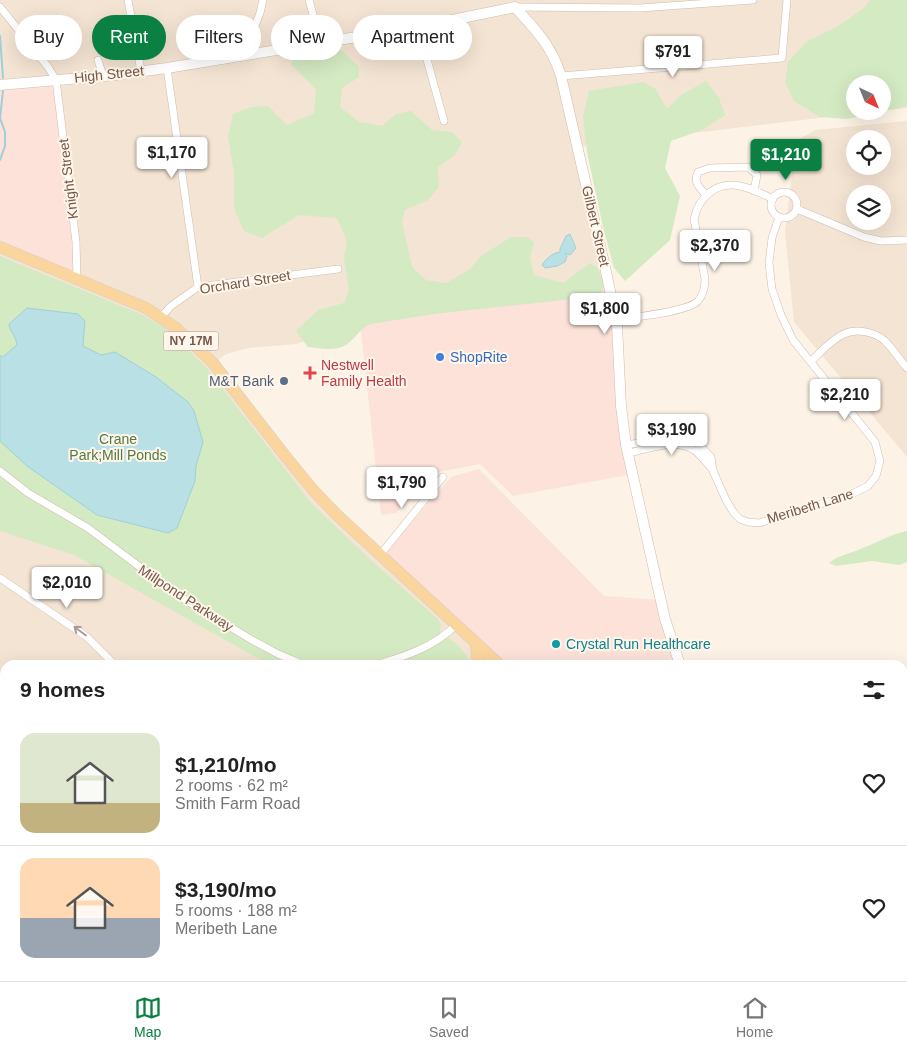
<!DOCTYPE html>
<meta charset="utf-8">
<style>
body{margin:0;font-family:Helvetica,sans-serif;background:#f6f6f6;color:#222;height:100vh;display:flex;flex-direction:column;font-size:19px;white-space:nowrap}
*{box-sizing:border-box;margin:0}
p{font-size:16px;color:#767676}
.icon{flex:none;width:28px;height:28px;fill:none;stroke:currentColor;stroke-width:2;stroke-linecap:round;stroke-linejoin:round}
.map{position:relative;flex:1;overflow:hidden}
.side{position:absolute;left:0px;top:660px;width:908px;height:321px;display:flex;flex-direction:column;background:#fff;border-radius:15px 15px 0 0;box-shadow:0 5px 20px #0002}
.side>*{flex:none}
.guide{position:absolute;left:15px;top:15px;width:500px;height:45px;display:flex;gap:10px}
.needle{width:32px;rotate:137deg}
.tools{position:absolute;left:846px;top:75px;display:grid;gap:10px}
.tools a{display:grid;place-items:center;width:45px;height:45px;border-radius:50%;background:#fff;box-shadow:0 5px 20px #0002;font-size:25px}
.price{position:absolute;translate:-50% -42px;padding:0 11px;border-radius:5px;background:#fff;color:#222;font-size:16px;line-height:32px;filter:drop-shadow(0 1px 2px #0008)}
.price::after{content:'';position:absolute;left:50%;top:30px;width:15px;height:11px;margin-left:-8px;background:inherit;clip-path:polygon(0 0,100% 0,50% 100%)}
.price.on{background:#0b8043;color:#fff}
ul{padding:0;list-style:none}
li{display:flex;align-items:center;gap:15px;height:125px;padding:0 20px}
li+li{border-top:1px solid #e0e0e0}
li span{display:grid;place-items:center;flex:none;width:140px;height:100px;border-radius:15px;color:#555}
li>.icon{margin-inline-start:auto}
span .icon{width:60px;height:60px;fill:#fffc;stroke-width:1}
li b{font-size:21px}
h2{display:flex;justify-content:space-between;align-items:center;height:60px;padding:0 20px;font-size:21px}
.pill{padding:0 18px;border-radius:22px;background:#fff;box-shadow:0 5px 20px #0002;font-size:18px;line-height:45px}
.pill.on{background:#0b8043;color:#fff}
.tabs{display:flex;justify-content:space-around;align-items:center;height:70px;border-top:1px solid #e0e0e0;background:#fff;font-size:14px;color:#767676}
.tabs a{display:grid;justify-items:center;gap:2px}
.tabs .on{color:#0b8043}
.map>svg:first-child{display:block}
</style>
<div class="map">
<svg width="907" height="981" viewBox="0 0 907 981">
<rect width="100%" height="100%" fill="#fcf2e5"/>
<path fill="#f4e4d3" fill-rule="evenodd" d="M0 0H907V108L883 111 882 84H855V111H877L578 147 607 290 360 322 296 344 248 348 226 354 214 363 313 490 500 665H5V976H848L855 981H0Z
M907 121V457L794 322 785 233 796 141 815 130ZM855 139H882V166H855ZM855 194H882V221H855Z"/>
<path fill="#fce2d9" d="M56 80 77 278 0 247V85Z
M607 290 633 474 513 496 480 464 433 473 396 513 381 515 360 322Z
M479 469 604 596 661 600 681 665H499L382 557 451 477Z"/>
<path fill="#efe1f8" d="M5 925V976H169L165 981H0V936Z"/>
<path fill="#d4eac3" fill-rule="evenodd" d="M870 0H907V106L847 119 820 117 794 101 785 82 788 62 806 42 837 27 864 8ZM855 84H882V111H855Z
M341 50 359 67V77L342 88 340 107 359 122 382 126 396 114 411 111 432 130 452 132 462 142 455 155 438 167 439 187 428 200 405 210 402 222 412 267 426 280 446 283 470 269 481 256 511 237H527L534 242 530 258 534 275 563 283 590 263 598 268 604 285 599 296 434 314 371 324C359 329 357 337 347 344 337 352 320 348 308 347L296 331 318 310 344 303 349 291 344 258 347 241 337 218 299 215 262 238 244 231 234 208V173L228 137 233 114 251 107 268 106 287 125 314 113 316 89 291 65 293 57Z
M706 81 719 98 725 115 702 130 671 141 665 168 680 196 670 240 625 281 614 268 603 227 587 152 583 117 589 91 643 82 655 88 667 109 681 95Z
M0 256 143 315 166 329 206 367 312 504 374 563 438 619 441 625 440 631 459 646 468 658 487 665H270L74 555 0 531Z
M907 531V562L899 565 872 561 836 566 829 563C838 556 848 554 858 550 875 544 890 534 907 531Z
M352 976H420L424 981H354Z"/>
<path fill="#b9e0e5" stroke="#a0d0d7" d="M570 234 576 248 570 255 565 253 567 256 565 262 557 266 545 268 542 265C546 259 552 253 560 252V249L566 236Z
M27 308 78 314 85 321 83 346 101 355 115 352 156 377 188 402 194 411 203 442 196 466 195 481 177 528 168 533 97 515 27 466 0 441V356H4L17 345C16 335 9 331 9 324Z"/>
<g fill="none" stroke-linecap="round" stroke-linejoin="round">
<path stroke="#a0d0d7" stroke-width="2" d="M0 36 3 78
M0 160 5 146V132L0 118 3 91"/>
<defs>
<path id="street" d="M128 0 141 71
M309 0 321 43
M0 7 48 67 56 80 76 242 77 278
M515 7 640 8 753 0
M418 27 444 121
M243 56 260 13 263 0
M98 60 103 76
M167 68 198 287
M561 76 782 58 787 0
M771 205a13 13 0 1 1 26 0a13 13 0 1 1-26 0Z
M706 195C699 187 693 182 698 172L710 168 748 167 757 175 754 191
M797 209 864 237 881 241 907 240
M161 317 171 306 198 287 338 269
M616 320C633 317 688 312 698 301 704 294 705 287 705 279L694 219C699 197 716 181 740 186 751 188 762 194 773 199
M811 361C821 352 832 339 844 334 857 328 875 332 885 341 893 349 900 360 907 368
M626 445 678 437 694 440 711 457 713 471 727 502 734 513 740 519 748 522 759 523 850 495 868 486 876 476 880 461 875 442 793 340 781 315 772 289 769 263 772 238 779 217
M629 453C648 449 676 438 694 450 701 455 707 464 713 470
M0 471 28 493 88 528 177 595 252 640 278 654 304 665
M380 555 443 477
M0 578 87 637 115 665
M375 665C404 657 434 647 456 625
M902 826H907
M343 976 345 981
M746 976 755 981
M596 981 599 976"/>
<path id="secondary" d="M515 7C536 31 551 44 561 76L607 276 617 325 621 406 626 445 665 619 680 665
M0 85 115 75 167 68 418 27 515 7
M0 756 5 761
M0 923 5 911
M235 976 240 981"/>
<path id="primary" d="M0 247 146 308 176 328 213 363 286 457 313 490 337 515 500 665
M476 644 477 657 480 665
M519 976V981
M848 976 855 981"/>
</defs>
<use href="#street" stroke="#d0bcae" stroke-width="8"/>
<use href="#secondary" stroke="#d2bcab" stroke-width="11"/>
<use href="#primary" stroke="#d8d0cc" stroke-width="12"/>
<use href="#street" stroke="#fff" stroke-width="7"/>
<use href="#secondary" stroke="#fff" stroke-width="10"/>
<use href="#primary" stroke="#fad59e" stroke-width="11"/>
</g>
<defs><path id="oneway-shaft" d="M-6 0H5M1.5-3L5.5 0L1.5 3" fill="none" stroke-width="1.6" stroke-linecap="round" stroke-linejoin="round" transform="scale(1.25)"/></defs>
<use stroke="#ac9b92" href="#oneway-shaft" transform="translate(80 631) rotate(-143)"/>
<circle fill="#3f7fe0" stroke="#fff6eb" stroke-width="2" cx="440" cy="357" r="5"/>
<path fill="#e0444e" stroke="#fff6eb" stroke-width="2" d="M307.5 365.5h5v5h5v5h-5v5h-5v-5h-5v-5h5z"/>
<circle fill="#5c6f8a" stroke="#fff6eb" stroke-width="2" cx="284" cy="381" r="5"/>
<circle fill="#0f9aa8" stroke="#fff6eb" stroke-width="2" cx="556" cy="644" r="5"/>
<g text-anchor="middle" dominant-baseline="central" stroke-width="4" stroke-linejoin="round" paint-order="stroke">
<rect fill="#fff6eb" stroke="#9e877a" stroke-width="1" x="163.5" y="331.5" width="55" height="19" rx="4"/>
<g font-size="12" font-weight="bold" fill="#75584a">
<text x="191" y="341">NY 17M</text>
</g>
<g font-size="14" fill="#75584a" stroke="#fff6eb">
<text transform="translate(109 74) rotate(-6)">High Street</text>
<text transform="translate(68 179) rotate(-97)">Knight Street</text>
<text transform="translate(596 226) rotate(77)">Gilbert Street</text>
<text transform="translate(245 282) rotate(-9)">Orchard Street</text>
<text transform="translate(810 506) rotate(-17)">Meribeth Lane</text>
<text transform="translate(186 598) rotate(33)">Millpond Parkway</text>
</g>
<g font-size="14" fill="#366cbe" stroke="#fff6eb" text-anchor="start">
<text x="450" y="357">ShopRite</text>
</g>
<g font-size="14" fill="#be3a42" stroke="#fff6eb" text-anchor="start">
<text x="321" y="365">Nestwell<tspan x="321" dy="16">Family Health</tspan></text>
</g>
<g font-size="14" fill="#4e5e75" stroke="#fff6eb" text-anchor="end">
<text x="274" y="381">M&amp;T Bank</text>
</g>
<g font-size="14" fill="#547a42" stroke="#fff6eb">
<text x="118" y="439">Crane<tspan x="118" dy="16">Park;Mill Ponds</tspan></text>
</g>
<g font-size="14" fill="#0d838f" stroke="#fff6eb" text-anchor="start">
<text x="566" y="644">Crystal Run Healthcare</text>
</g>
</g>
</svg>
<div class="tools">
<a><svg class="needle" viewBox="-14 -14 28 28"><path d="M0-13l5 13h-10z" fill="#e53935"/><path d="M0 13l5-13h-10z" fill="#767676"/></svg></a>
<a><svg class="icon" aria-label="locate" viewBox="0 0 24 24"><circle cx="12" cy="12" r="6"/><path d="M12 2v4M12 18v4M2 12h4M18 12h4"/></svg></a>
<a><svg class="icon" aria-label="layers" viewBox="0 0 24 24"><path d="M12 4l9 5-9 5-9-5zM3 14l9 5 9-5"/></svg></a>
</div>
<b class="price" style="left:673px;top:78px">$791</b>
<b class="price" style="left:172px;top:179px">$1,170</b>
<b class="price on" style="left:786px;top:181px">$1,210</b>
<b class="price" style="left:715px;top:272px">$2,370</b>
<b class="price" style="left:605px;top:335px">$1,800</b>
<b class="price" style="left:845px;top:421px">$2,210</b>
<b class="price" style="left:672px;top:456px">$3,190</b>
<b class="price" style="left:402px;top:509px">$1,790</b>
<b class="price" style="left:67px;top:609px">$2,010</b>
<div class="guide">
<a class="pill">Buy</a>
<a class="pill on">Rent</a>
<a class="pill">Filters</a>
<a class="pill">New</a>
<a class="pill">Apartment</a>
</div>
<section class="side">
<h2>9 homes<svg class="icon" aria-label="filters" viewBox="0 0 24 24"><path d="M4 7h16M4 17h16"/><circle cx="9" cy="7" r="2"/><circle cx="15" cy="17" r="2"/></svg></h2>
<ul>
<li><span style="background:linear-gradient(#dfe7d0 70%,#c2b280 0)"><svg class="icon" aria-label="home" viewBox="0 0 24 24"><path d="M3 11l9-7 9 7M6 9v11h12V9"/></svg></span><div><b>$1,210/mo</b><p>2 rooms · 62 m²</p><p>Smith Farm Road</p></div><svg class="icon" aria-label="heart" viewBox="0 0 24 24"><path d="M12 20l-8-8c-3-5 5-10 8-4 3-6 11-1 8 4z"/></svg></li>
<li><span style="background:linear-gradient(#ffd9b3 60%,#9aa5b1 0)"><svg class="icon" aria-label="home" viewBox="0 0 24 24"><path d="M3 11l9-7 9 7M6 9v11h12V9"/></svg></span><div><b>$3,190/mo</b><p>5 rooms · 188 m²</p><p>Meribeth Lane</p></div><svg class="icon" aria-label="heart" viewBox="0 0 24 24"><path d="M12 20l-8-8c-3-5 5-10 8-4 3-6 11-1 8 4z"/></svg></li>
</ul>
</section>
</div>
<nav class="tabs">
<a class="on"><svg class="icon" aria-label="map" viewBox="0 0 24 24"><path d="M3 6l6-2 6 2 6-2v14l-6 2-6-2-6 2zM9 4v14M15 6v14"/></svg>Map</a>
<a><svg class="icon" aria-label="saved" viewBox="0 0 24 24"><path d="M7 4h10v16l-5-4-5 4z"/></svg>Saved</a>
<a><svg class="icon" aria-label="home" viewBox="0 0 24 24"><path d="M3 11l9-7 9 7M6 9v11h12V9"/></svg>Home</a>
</nav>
